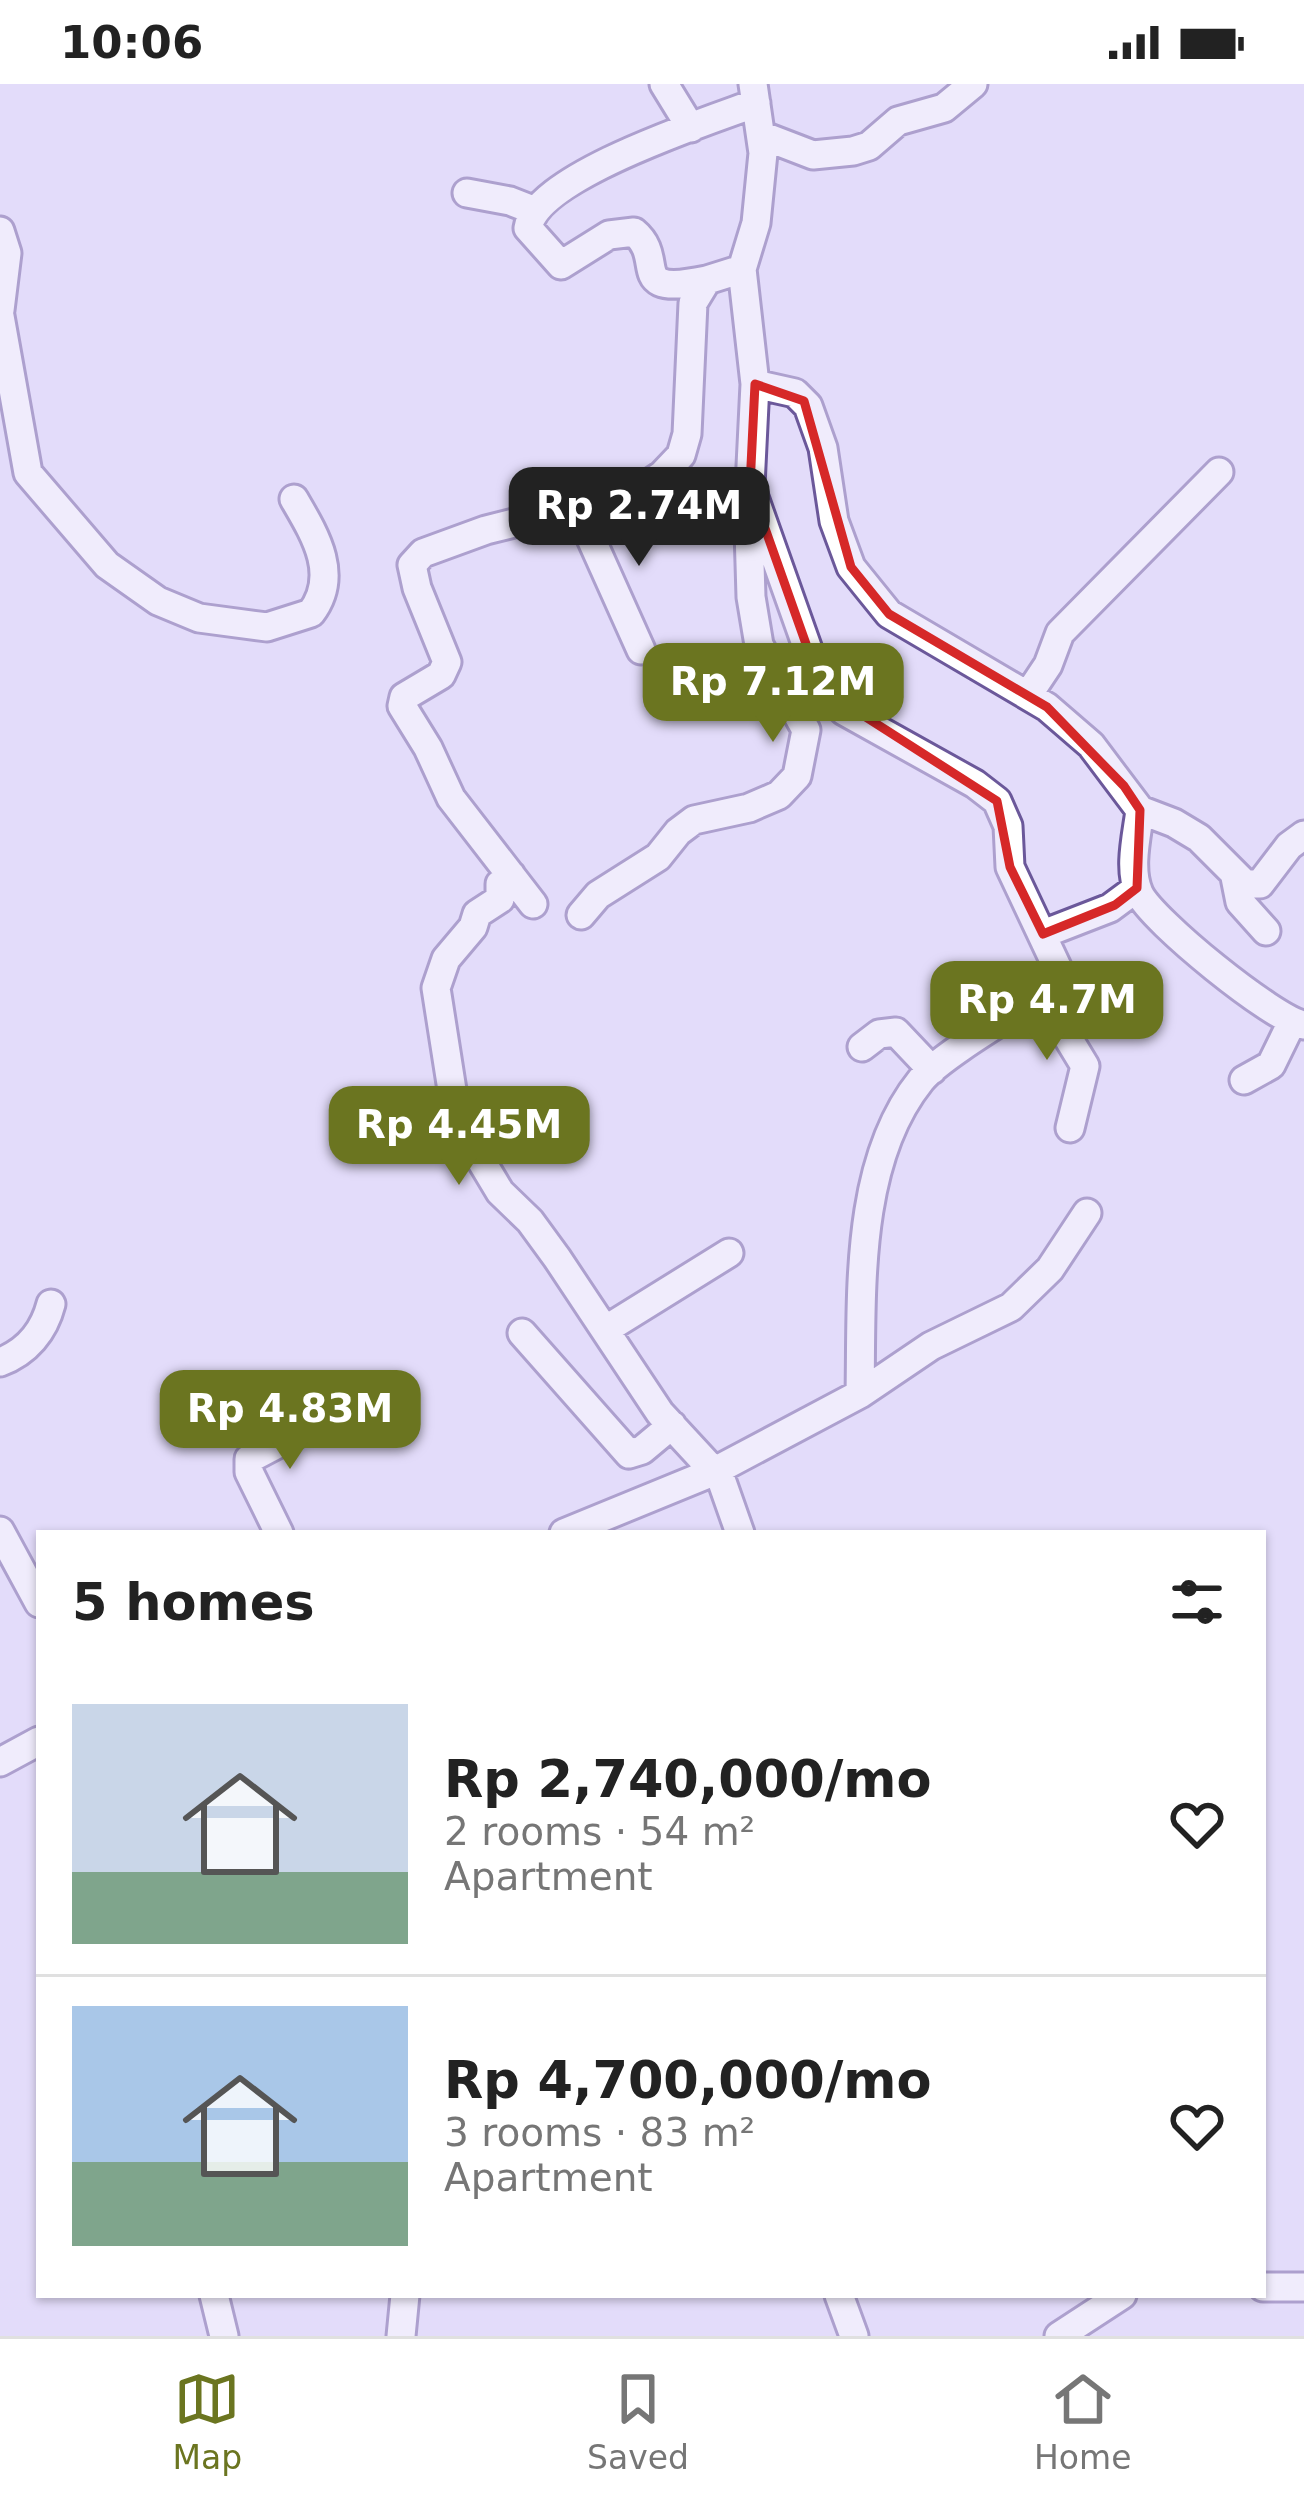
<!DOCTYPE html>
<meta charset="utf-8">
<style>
body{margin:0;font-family:"DejaVu Sans",sans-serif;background:#f2f2f2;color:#222;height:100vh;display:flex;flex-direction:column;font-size:45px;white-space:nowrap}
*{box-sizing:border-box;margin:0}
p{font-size:39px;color:#767676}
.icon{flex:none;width:66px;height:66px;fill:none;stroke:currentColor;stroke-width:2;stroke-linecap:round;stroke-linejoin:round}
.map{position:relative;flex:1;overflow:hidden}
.details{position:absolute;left:36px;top:1446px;width:1230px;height:768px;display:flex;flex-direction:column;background:#fff;border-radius:0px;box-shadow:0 3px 9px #0004}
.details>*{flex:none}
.price{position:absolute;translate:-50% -102px;padding:0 27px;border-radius:24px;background:#6b7520;color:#fff;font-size:39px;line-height:78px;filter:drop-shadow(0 3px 6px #0008)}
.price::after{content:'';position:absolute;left:50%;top:72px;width:36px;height:27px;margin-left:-18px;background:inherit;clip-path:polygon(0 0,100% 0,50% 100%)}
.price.selected{background:#222;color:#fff}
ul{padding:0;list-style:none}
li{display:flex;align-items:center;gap:36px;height:300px;padding:0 36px}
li+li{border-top:3px solid #e0e0e0}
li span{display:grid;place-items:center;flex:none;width:336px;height:240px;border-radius:0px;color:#555}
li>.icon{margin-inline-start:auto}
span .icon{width:144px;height:144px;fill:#fffc;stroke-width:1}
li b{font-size:51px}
h2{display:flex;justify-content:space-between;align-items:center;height:144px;padding:0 36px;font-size:51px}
.status{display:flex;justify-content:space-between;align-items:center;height:84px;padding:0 60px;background:#fff;direction:ltr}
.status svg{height:33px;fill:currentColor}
.tab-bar{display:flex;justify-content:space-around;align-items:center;height:168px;border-top:3px solid #e0e0e0;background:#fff;font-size:33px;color:#767676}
.tab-bar a{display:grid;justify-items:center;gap:6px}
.tab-bar .selected{color:#6b7520}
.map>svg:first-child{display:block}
</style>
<div class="status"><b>10:06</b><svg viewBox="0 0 49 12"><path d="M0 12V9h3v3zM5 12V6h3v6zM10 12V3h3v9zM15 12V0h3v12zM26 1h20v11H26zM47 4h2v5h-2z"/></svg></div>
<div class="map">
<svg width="1304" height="2252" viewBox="0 0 1304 2252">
<rect width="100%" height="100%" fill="#e3dcfa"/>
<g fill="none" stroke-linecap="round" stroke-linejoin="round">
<defs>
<path id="minor" d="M664 0 691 44
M753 0 763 69 756 139 742 185 755 300 750 402 822 605 844 627 975 700 997 717 1008 742 1010 783 1058 885 1056 896 1042 911C1012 931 941 972 921 996 854 1079 862 1210 860 1310
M761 51 813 71 853 67 869 62 898 37 944 24 973 0
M467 109 510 117 533 126
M0 147 7 169 0 226
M707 196C624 213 668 176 634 148L609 151 561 181 528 144C536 92 708 37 756 19
M0 232 28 389 107 481 158 517 199 534 267 543 311 529C340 491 315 451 294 415
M755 300 795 309 808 322 823 364 834 437 851 483 889 530 1047 623 1091 661 1140 726 1174 739 1199 754 1245 800H1260L1289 762 1304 751
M580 430 641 566
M1028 611 1048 581 1060 549 1219 388
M1140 726C1137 751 1128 785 1139 809 1152 837 1274 936 1304 941
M511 791 500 800V815L477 830 473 843 446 875 436 904 452 1006 470 1058 500 1108 530 1137 557 1174 660 1329 721 1395 740 1449
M1235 793 1240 818 1266 847
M533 820 451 714 428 664 402 622 404 613 441 591 447 578 417 504 412 481 423 469 486 446 526 436 580 430 620 419 662 391 681 371 687 350 693 219 707 196 742 185
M581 831 598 811 658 773 678 748 694 736 749 724 779 711 797 692 806 646 759 561 751 513 748 412
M1043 850 1110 824 1137 804
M1042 911 1085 982 1070 1044
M862 963 879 950 896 948 932 986
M1244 996 1271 981 1292 938
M605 1246 729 1169
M522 1249 629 1370 642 1366 672 1341
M0 1278C27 1268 44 1247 51 1220
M0 1447 39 1519
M279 1449 249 1388V1375L321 1337
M564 1449 713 1388 860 1310 931 1262 1011 1223 1050 1185 1087 1129
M0 1678 39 1657
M1263 2203H1304
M214 2211 224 2252
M839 2211 854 2252
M401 2252 405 2211
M1059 2252 1122 2211"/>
</defs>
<use href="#minor" stroke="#6b589a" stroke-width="33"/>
<use href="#minor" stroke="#fff" stroke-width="27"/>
</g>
<path d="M0 0H1304V2252H0ZM755 300 804 317 851 483 889 530 1047 623 1124 702 1140 726 1137 804 1115 821 1043 850 1010 783 997 717 822 605 750 402Z" fill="#e3dcfa" fill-opacity=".55" fill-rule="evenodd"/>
<path fill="none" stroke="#d62828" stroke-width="9" stroke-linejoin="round" d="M755 300 804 317 851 483 889 530 1047 623 1124 702 1140 726 1137 804 1115 821 1043 850 1010 783 997 717 822 605 750 402Z"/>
</svg>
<b class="price selected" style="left:639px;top:485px">Rp 2.74M</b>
<b class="price" style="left:773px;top:661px">Rp 7.12M</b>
<b class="price" style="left:1047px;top:979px">Rp 4.7M</b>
<b class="price" style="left:459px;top:1104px">Rp 4.45M</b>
<b class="price" style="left:290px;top:1388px">Rp 4.83M</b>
<section class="details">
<h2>5 homes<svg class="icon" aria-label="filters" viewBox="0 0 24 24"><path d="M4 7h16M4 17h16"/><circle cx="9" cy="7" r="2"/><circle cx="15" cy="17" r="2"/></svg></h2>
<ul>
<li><span style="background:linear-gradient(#c9d6e8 70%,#7fa58c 0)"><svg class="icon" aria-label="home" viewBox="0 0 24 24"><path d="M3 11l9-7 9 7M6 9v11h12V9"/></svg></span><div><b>Rp 2,740,000/mo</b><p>2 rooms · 54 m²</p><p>Apartment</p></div><svg class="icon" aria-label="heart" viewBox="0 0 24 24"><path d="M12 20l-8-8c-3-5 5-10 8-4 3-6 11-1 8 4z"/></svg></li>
<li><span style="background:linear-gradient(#a9c7e8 65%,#7fa58c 0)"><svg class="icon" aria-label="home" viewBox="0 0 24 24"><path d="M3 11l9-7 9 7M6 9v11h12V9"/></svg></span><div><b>Rp 4,700,000/mo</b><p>3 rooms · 83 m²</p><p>Apartment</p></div><svg class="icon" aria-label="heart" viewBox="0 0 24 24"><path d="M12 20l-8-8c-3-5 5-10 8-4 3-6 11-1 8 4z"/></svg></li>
</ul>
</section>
</div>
<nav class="tab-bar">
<a class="selected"><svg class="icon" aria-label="map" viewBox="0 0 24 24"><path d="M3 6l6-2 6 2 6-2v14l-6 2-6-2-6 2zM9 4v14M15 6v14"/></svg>Map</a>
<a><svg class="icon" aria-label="saved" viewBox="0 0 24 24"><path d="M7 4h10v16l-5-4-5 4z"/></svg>Saved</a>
<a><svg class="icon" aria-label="home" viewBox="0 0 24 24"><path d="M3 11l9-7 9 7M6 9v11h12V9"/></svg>Home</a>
</nav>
